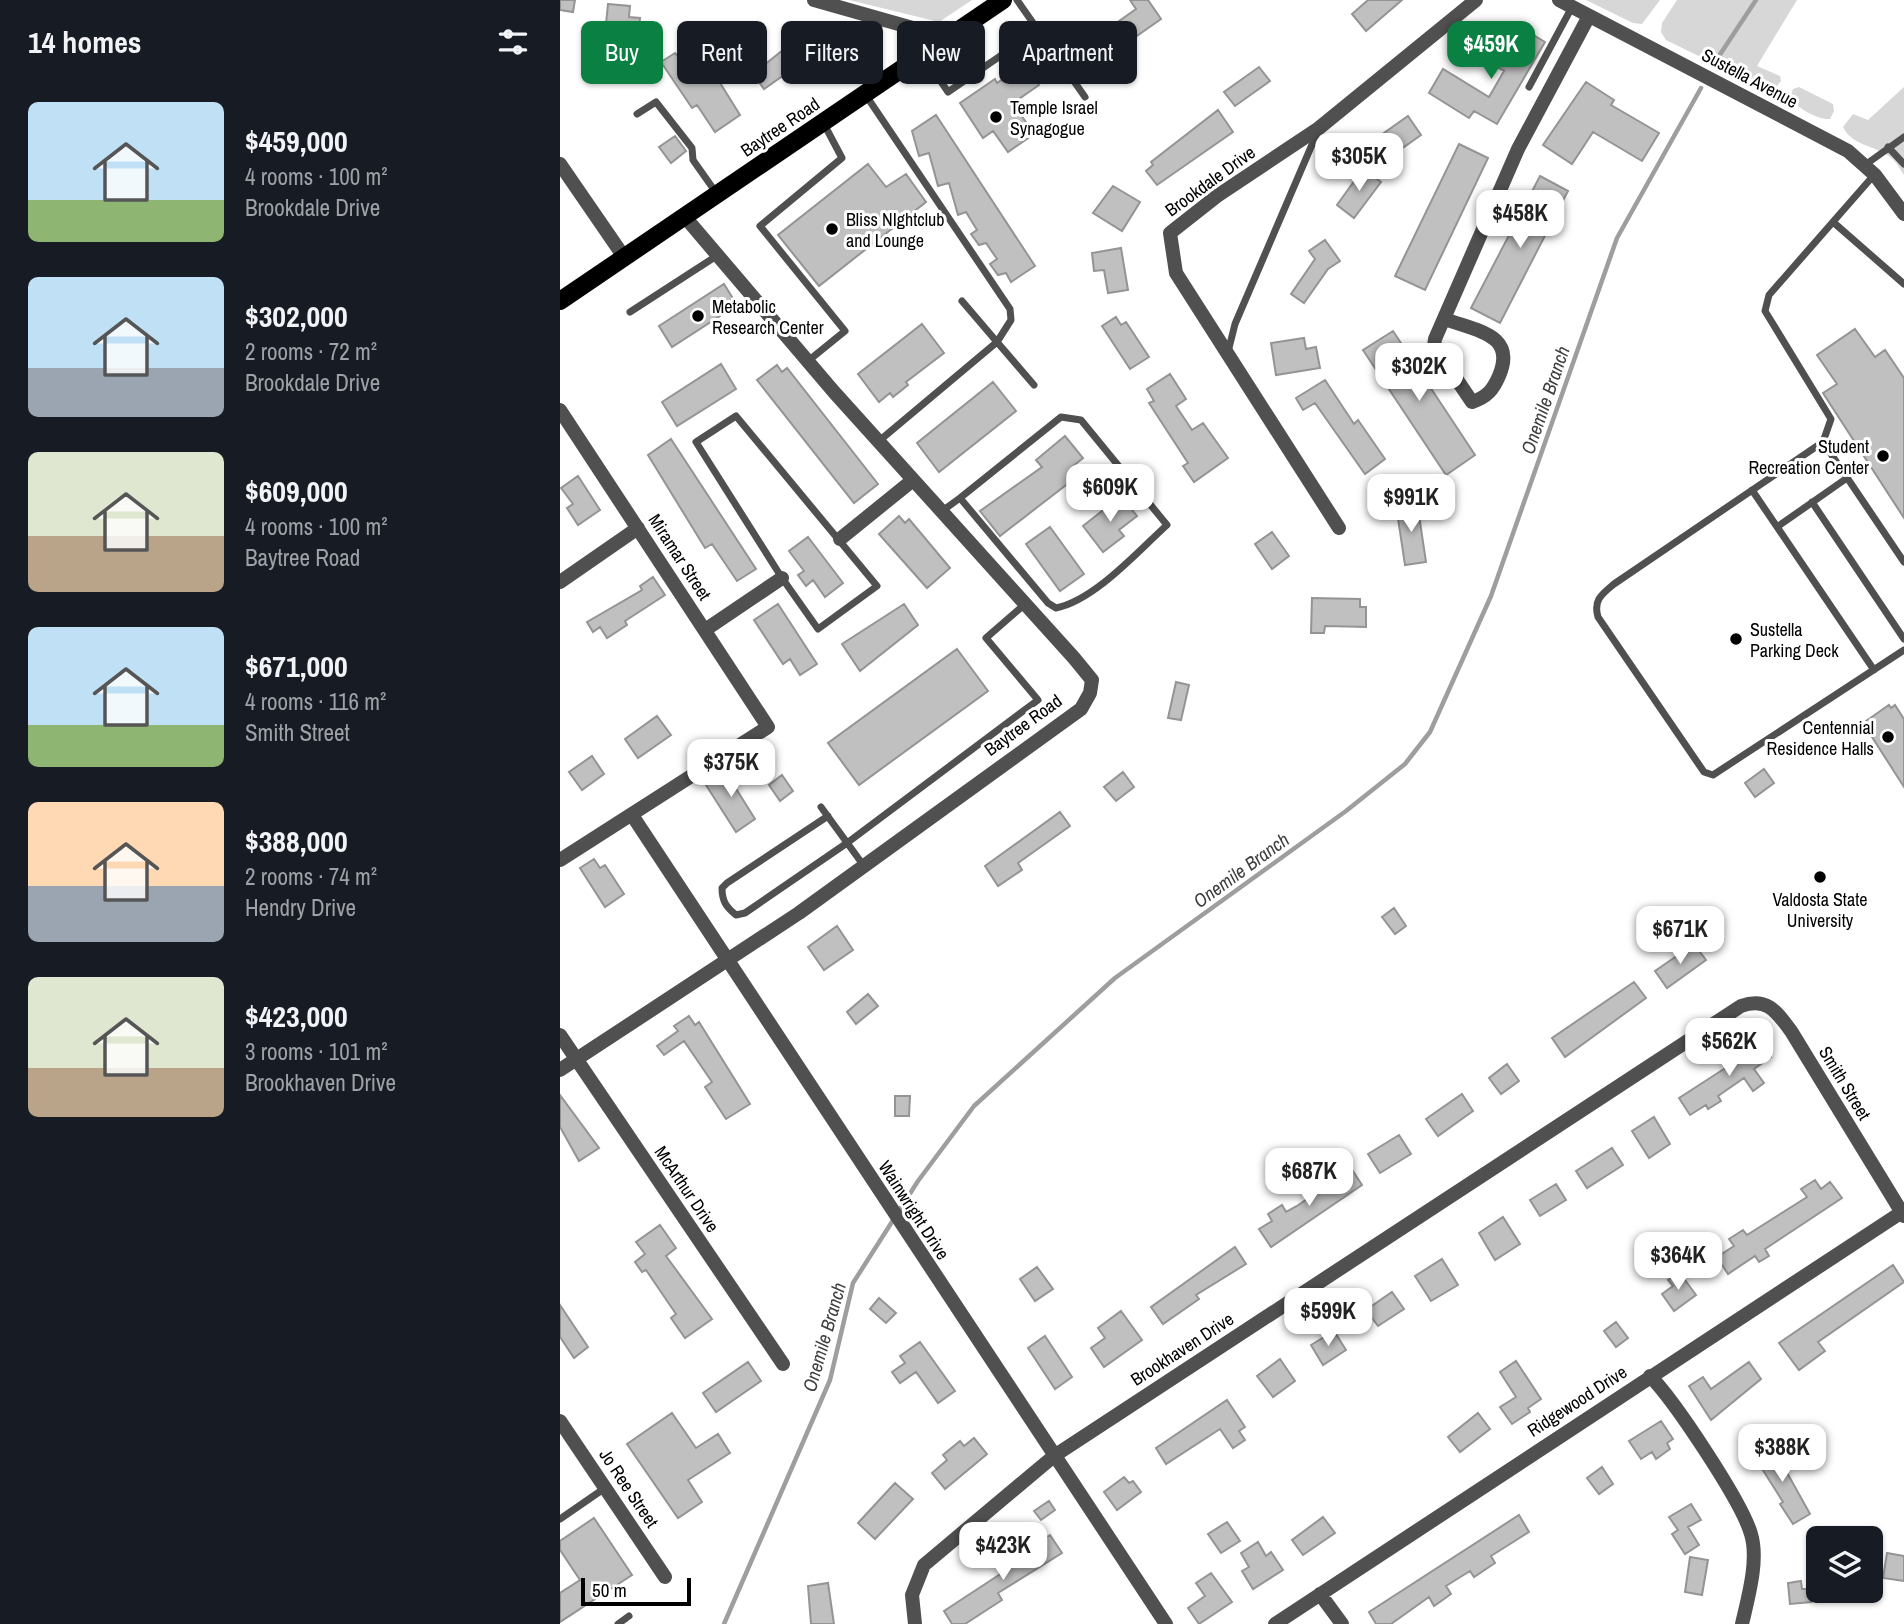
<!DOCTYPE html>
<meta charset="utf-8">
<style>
body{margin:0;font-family:"Archivo Narrow",sans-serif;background:#242831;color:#f1f3f6;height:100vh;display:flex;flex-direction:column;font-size:26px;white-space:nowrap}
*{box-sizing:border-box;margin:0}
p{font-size:23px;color:#9ea1a6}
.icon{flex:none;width:38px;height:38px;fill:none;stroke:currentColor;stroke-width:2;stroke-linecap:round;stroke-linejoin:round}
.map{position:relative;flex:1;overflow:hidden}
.drawer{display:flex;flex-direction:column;background:#171b24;width:560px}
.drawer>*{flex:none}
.banner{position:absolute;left:21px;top:21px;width:665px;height:63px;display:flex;gap:14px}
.buttons{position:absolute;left:1246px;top:1526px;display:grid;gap:14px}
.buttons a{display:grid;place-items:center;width:77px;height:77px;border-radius:10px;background:#171b24;box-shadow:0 2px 5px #0004;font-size:35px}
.scale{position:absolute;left:21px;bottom:18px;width:110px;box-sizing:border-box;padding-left:7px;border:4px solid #000;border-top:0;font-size:19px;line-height:24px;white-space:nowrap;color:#000;-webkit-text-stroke:5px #fff;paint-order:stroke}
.price{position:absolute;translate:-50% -60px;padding:0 16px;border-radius:14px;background:#fff;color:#222;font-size:23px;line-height:46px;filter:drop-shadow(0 2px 4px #0008)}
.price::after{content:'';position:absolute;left:50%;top:42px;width:21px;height:16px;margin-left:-10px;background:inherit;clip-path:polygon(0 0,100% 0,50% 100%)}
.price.selected{background:#0b8043;color:#fff}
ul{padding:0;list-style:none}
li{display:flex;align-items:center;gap:21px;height:175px;padding:0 28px}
li span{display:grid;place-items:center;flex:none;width:196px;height:140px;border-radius:10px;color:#555}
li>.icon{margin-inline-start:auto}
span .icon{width:84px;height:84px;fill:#fffc;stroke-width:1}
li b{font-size:30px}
h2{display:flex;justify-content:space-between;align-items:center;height:84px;padding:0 28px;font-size:30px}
.tag{padding:0 24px;border-radius:10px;background:#171b24;box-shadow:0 2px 5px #0004;font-size:24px;line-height:63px}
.tag.selected{background:#0b8043;color:#fff}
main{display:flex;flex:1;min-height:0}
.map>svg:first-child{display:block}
</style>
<main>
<section class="drawer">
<h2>14 homes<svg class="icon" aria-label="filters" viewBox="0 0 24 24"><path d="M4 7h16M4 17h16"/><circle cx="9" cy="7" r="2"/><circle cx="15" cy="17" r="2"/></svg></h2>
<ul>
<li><span style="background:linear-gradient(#bfe0f5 70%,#8fb573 0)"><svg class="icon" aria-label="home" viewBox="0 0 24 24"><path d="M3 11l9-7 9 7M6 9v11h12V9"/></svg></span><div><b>$459,000</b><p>4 rooms · 100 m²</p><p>Brookdale Drive</p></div></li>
<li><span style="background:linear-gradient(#bfe0f5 65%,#9aa5b1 0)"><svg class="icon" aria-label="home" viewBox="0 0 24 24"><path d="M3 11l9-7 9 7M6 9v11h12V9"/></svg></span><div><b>$302,000</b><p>2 rooms · 72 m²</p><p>Brookdale Drive</p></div></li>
<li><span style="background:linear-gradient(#dfe7d0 60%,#b9a48a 0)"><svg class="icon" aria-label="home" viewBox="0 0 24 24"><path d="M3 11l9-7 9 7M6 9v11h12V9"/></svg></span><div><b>$609,000</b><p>4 rooms · 100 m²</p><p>Baytree Road</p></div></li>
<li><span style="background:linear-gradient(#bfe0f5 70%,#8fb573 0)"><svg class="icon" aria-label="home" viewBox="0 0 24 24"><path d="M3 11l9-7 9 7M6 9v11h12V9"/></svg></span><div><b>$671,000</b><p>4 rooms · 116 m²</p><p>Smith Street</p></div></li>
<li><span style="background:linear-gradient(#ffd9b3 60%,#9aa5b1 0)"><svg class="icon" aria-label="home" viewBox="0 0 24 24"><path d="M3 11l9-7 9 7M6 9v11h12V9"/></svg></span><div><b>$388,000</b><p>2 rooms · 74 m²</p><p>Hendry Drive</p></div></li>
<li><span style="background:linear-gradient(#dfe7d0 65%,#b9a48a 0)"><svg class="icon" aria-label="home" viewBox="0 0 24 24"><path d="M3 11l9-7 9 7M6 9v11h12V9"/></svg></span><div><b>$423,000</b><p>3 rooms · 101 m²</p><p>Brookhaven Drive</p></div></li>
</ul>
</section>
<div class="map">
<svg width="1344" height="1624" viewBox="0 0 1344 1624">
<rect width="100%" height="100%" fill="#fff"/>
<path fill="#d7d7d7" d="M289 0H412L379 22Z
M1026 0H1100L1082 24 1073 23Z
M1117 0H1237L1197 66 1220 76 1221 81 1212 92 1106 40 1101 32 1102 23Z
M1239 87 1273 104 1274 111 1270 119C1258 120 1236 108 1230 97L1233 89Z
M1344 87V175C1340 169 1336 161 1330 157 1315 145 1292 146 1283 127L1293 114 1308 120Z"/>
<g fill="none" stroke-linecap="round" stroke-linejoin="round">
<path stroke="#9e9e9e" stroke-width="4.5" d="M1159 56 1196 0
M164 1624 270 1380 293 1283 358 1181 414 1106 555 978 786 811 845 764 870 732 931 596 1057 238 1141 88"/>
</g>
<path fill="#c0c0c0" stroke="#949494" stroke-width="2" d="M0 0H15L13 12 0 10Z
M570 0H588L601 19 551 54 538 36 576 9Z
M808 0H842L806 31 792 14Z
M48 4 70 6 69 17 80 18 76 59 62 58 64 45H57L58 26 46 24Z
M965 30 985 42 937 124 914 111 909 118 869 93 883 69 929 97 944 71 928 62 940 43 953 51Z
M254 39 271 62 243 81 234 68 204 89 193 74 233 42 239 49Z
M115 53 138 80 152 70 180 115 155 132 137 105 132 108 101 62Z
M464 64 479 85 453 103 474 134 448 152 433 131 423 138 400 103 435 79 437 83Z
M699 67 710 81 675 106 664 92Z
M1026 82 1054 100 1051 105 1099 133 1082 161 1033 132 1012 164 983 145Z
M658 110 673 132 597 185 586 171 593 165 591 162Z
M376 115 475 266 451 282 446 273 438 275 430 264 437 259 426 243 419 245 411 234 417 230 406 212 398 215 389 183 378 186 369 153 359 156 352 131Z
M848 116 861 135 827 159 814 140Z
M115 136 126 151 111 163 99 147Z
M899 144 928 158 865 290 835 276Z
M308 164 326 187 346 174 366 202 259 286 218 235Z
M803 169 821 182 794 218 777 205Z
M980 176 1008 191 940 323 911 308Z
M553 186 580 202 562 231 533 213Z
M765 240 780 261 768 269 744 303 731 294 755 259 749 251Z
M561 248 568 290 548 293 544 270 534 271 532 253Z
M164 284 177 305 112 347 99 326Z
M556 317 561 325 566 322 589 357 570 369 542 326Z
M362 324 384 353 346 382 348 385 333 397 330 393 319 402 298 374Z
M1295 329 1315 357 1325 350 1344 378V518L1263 393 1277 384 1257 355Z
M833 331 915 455 886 475 803 350Z
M744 338 746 349 756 347 760 368 716 375 711 343Z
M161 364 176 389 117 426 102 402Z
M217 365 222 372 227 368 318 484 294 503 197 380Z
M610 374 626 399 616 406 632 430 643 423 668 458 634 482 623 466 628 463 589 403 594 401 587 389Z
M765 380 794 424 798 420 825 459 805 474 755 403 743 410 736 398Z
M433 382 456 411 379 472 357 443Z
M505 436 523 458 512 467 519 475 440 536 420 511 482 467 476 460Z
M111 439 196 569 177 581 152 544 145 548 88 455Z
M18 476 40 510 18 525 7 508 13 504 1 488Z
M561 496 577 516 559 530 564 536 543 552 523 526Z
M857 502 866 562 845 565 836 505Z
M339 516 345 523 349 519 390 568 367 588 319 534Z
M490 527 524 574 500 591 466 544Z
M712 532 729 556 712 569 695 544Z
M248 537 283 583 265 597 253 580 246 586 238 575 244 571 229 551Z
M93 577 105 595 65 621 67 625 47 638 40 627 33 632 27 622 82 590 80 586Z
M752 598 800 599V607H806V627L765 626 764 633H751Z
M218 604 257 664 240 675 230 659 223 664 194 620Z
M344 604 358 625 300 671 282 644Z
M397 649 428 691 299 785 268 743Z
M616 682 629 685 621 720 608 718Z
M1329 705 1331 708 1335 705 1344 719V787L1305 726 1306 721Z
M97 716 111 735 78 758 65 739Z
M32 756 44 774 22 790 9 772Z
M175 766 184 781 175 787 195 819 176 832 146 785Z
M1204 769 1214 783 1195 797 1185 783Z
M563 772 574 787 556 801 544 787Z
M222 775 233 791 220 801 209 785Z
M500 812 510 826 458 863 462 870 438 886 425 866Z
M34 859 40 868 45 865 64 894 45 907 20 868Z
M834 908 846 926 835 934 822 917Z
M277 926 293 950 264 970 248 947Z
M1134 944 1146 960 1107 988 1095 971Z
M1074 982 1086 998 1005 1057 992 1038Z
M308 994 318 1006 296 1024 287 1012Z
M129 1016 135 1025 139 1022 190 1104 166 1119 145 1087 152 1082 124 1041 104 1055 97 1046 118 1031 114 1026Z
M1196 1034 1211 1057 1194 1069 1204 1083 1193 1091 1184 1078 1158 1096 1161 1101 1148 1109 1146 1105 1130 1115 1119 1098 1167 1067 1165 1064 1190 1047 1186 1041Z
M947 1064 959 1081 941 1094 929 1078Z
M902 1094 913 1111 878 1136 866 1119Z
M0 1095 39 1148 19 1161 0 1127Z
M335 1096H350L349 1116H335Z
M1094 1117 1110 1144 1089 1158 1072 1131Z
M839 1135 851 1154 820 1173 808 1154Z
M1052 1148 1063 1165 1027 1188 1016 1171Z
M791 1168 802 1185 711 1247 699 1229 712 1221 708 1214 722 1205 726 1212 737 1206Z
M1255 1180 1261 1189 1270 1182 1282 1198 1205 1249 1209 1256 1199 1262 1195 1256 1168 1274 1157 1257 1174 1246 1169 1239 1183 1230 1187 1235 1247 1197 1241 1189Z
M996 1184 1006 1200 980 1216 970 1200Z
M943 1217 960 1244 935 1260 919 1233Z
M100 1225 116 1248 106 1256 152 1319 125 1338 111 1318 116 1314 86 1270 82 1272 75 1262 85 1254 76 1242Z
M675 1247 686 1264 636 1295 639 1299 603 1324 591 1307Z
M882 1259 898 1285 871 1301 855 1276Z
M1333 1265 1344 1282 1258 1342 1265 1351 1239 1370 1219 1343Z
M477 1267 493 1289 475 1301 460 1279Z
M1119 1272 1136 1295 1114 1311 1102 1294 1113 1286 1108 1280Z
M832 1292 844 1309 818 1326 806 1310Z
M319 1298 336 1313 326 1323 310 1309Z
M0 1305 28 1347 14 1358 0 1337Z
M561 1311 582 1340 544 1367 531 1348 545 1338 538 1328Z
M1056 1322 1068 1338 1056 1347 1044 1331Z
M774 1331 786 1350 763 1365 751 1345Z
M485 1336 512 1377 495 1389 468 1348Z
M360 1342 395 1391 378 1403 356 1372 340 1383 332 1372 345 1363 340 1356Z
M720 1359 735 1381 713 1397 697 1376Z
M956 1361 981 1399 968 1408 970 1412 952 1424 940 1407 956 1397 940 1372Z
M188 1362 201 1381 156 1412 143 1393Z
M1189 1362 1201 1379 1151 1420 1129 1386 1143 1377 1151 1389Z
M667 1400 685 1427 679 1431 685 1440 673 1448 660 1429 606 1464 596 1448Z
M112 1413 136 1448 158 1434 170 1453 128 1480 142 1502 118 1518 67 1444Z
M918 1413 930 1429 900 1452 888 1437Z
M1101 1421 1113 1439 1107 1443 1110 1449 1096 1459 1092 1452 1081 1459 1069 1441Z
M414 1438 427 1454 385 1489 372 1473 387 1460 383 1455 400 1441 404 1446Z
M1211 1444 1250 1514 1233 1524 1220 1504 1223 1502 1194 1456Z
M1042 1467 1053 1484 1039 1494 1027 1478Z
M564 1477 569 1483 573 1481 581 1492 557 1510 544 1492Z
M335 1483 353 1499 315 1539 298 1523Z
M489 1501 495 1510 481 1520 474 1511Z
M1131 1504 1141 1520 1128 1527 1139 1545 1125 1554 1112 1534 1118 1530 1109 1517Z
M959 1515 969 1532 931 1556 935 1563 914 1577 910 1571 886 1586 891 1594 874 1606 869 1597 831 1624H816L809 1612Z
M763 1517 775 1533 743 1555 732 1540Z
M34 1518 72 1575 0 1622V1593L20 1580 0 1550V1541Z
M667 1522 680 1541 661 1553 648 1534Z
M490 1535 502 1553 438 1593 442 1600 405 1624H392L384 1611 448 1569 445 1564Z
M698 1542 706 1556 711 1552 723 1570 693 1589 682 1571 689 1567 681 1553Z
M1327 1553 1344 1556V1581L1323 1578Z
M1130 1557 1148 1560 1142 1595 1125 1592Z
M651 1573 672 1602 639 1624 628 1608 645 1596 636 1583Z
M1241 1581 1242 1589H1249L1251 1602 1230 1604 1228 1583Z
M268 1583 274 1624H251L248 1586Z"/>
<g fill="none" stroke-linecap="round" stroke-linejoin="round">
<path stroke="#505050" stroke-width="7" d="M457 0 525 97
M363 55 388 92 478 30
M969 87 1012 7
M305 94 450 309 451 320 437 342 474 385
M77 114 96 102 132 148 133 160 157 194
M1328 147 1344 164
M1305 165 1344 137
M1314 175 1209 295 1205 311 1271 419 1263 442 1344 562
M1273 222 1344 284
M70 312 158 255
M668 352 675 324 757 133
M248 361 285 331 200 226 282 158 264 124
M176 416 317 586 258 629 222 578 136 442Z
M319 441 437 342 402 301
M1263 442 1054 584C1042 594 1033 600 1038 617L1144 772 1153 775 1344 650
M1192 490 1314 670
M1252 502 1344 639
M382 511 400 498 488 603 496 608C535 600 578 551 607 525L521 420 501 417 400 498
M1217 527 1287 478
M261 807 304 866
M268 816 167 883 162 888C162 901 166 907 176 915L185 913 287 843 478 700 426 638 464 605
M0 1519 45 1488
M58 1624 69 1616"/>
<path stroke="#505050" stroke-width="14" d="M254 0 388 38
M999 0 1288 151 1315 175 1344 214
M0 164 64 257
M885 319C916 331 957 334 939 376 933 390 927 397 912 402L874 346 875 339 958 149 1029 16
M0 410 208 727 0 860
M779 528 616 273 610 233 657 196 759 128 916 0
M280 539 353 480
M0 582 78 528
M145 630 222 578
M72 815 606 1624
M0 1035 223 1364
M0 1070 239 913 521 709 530 693 532 680 514 658 274 392 125 217
M1090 1376C1114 1400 1182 1502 1191 1534 1199 1560 1188 1598 1182 1624
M0 1421 105 1577
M760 1594 782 1624
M355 1624 352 1595 364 1565 494 1456 1181 1006C1207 997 1216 1011 1231 1031L1344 1216
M715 1624 1342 1212"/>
<path stroke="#000" stroke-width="18" d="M0 301 443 0"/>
</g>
<g fill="#000" stroke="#fff" stroke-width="2.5">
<circle cx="436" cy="117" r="7"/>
<circle cx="272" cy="229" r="7"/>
<circle cx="138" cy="316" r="7"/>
<circle cx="1323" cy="456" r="7"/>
<circle cx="1176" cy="639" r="7"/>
<circle cx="1328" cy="737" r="7"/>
<circle cx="1260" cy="877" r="7"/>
</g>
<g text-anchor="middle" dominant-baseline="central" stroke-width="6" stroke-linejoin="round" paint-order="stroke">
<g font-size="18" fill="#000" stroke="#fff">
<text transform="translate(1190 78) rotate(28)">Sustella Avenue</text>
<text transform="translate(220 127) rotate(-34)">Baytree Road</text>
<text transform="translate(650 181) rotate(-36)">Brookdale Drive</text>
<text transform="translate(120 557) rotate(57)">Miramar Street</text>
<text transform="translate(463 725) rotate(-36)">Baytree Road</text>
<text transform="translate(1285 1083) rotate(59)">Smith Street</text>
<text transform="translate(127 1189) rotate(56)">McArthur Drive</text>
<text transform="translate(354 1210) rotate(57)">Wainwright Drive</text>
<text transform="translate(622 1349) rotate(-33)">Brookhaven Drive</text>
<text transform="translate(1017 1401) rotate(-33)">Ridgewood Drive</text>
<text transform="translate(69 1488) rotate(56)">Jo Ree Street</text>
</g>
<g font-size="18" fill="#000" stroke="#fff" text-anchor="start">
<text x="450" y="107">Temple Israel<tspan x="450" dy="21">Synagogue</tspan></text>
<text x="286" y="219">Bliss NIghtclub<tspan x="286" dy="21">and Lounge</tspan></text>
<text x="152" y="306">Metabolic<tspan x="152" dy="21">Research Center</tspan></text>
<text x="1309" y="446" text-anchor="end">Student<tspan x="1309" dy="21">Recreation Center</tspan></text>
<text x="1190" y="629">Sustella<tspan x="1190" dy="21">Parking Deck</tspan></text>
<text x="1314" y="727" text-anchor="end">Centennial<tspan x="1314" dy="21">Residence Halls</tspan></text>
<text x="1260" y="899" text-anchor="middle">Valdosta State<tspan x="1260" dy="21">University</tspan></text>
</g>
<g font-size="19" font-style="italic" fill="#3f3f3f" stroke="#fff">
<text transform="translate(985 400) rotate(-71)">Onemile Branch</text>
<text transform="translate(681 870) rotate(-36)">Onemile Branch</text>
<text transform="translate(264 1337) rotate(-74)">Onemile Branch</text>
</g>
</g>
</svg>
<div class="buttons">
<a><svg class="icon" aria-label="layers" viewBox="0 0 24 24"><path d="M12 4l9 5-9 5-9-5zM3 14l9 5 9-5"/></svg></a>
</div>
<div class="scale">50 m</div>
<b class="price selected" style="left:931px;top:81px">$459K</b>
<b class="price" style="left:799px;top:193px">$305K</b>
<b class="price" style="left:960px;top:250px">$458K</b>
<b class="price" style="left:859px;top:403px">$302K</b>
<b class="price" style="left:550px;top:524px">$609K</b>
<b class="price" style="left:851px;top:534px">$991K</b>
<b class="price" style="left:171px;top:799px">$375K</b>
<b class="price" style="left:1120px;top:966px">$671K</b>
<b class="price" style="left:1169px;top:1078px">$562K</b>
<b class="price" style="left:749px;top:1208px">$687K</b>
<b class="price" style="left:1118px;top:1292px">$364K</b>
<b class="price" style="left:768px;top:1348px">$599K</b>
<b class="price" style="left:1222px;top:1484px">$388K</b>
<b class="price" style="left:443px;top:1582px">$423K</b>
<div class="banner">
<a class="tag selected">Buy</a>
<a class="tag">Rent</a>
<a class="tag">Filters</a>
<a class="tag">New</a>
<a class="tag">Apartment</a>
</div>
</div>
</main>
